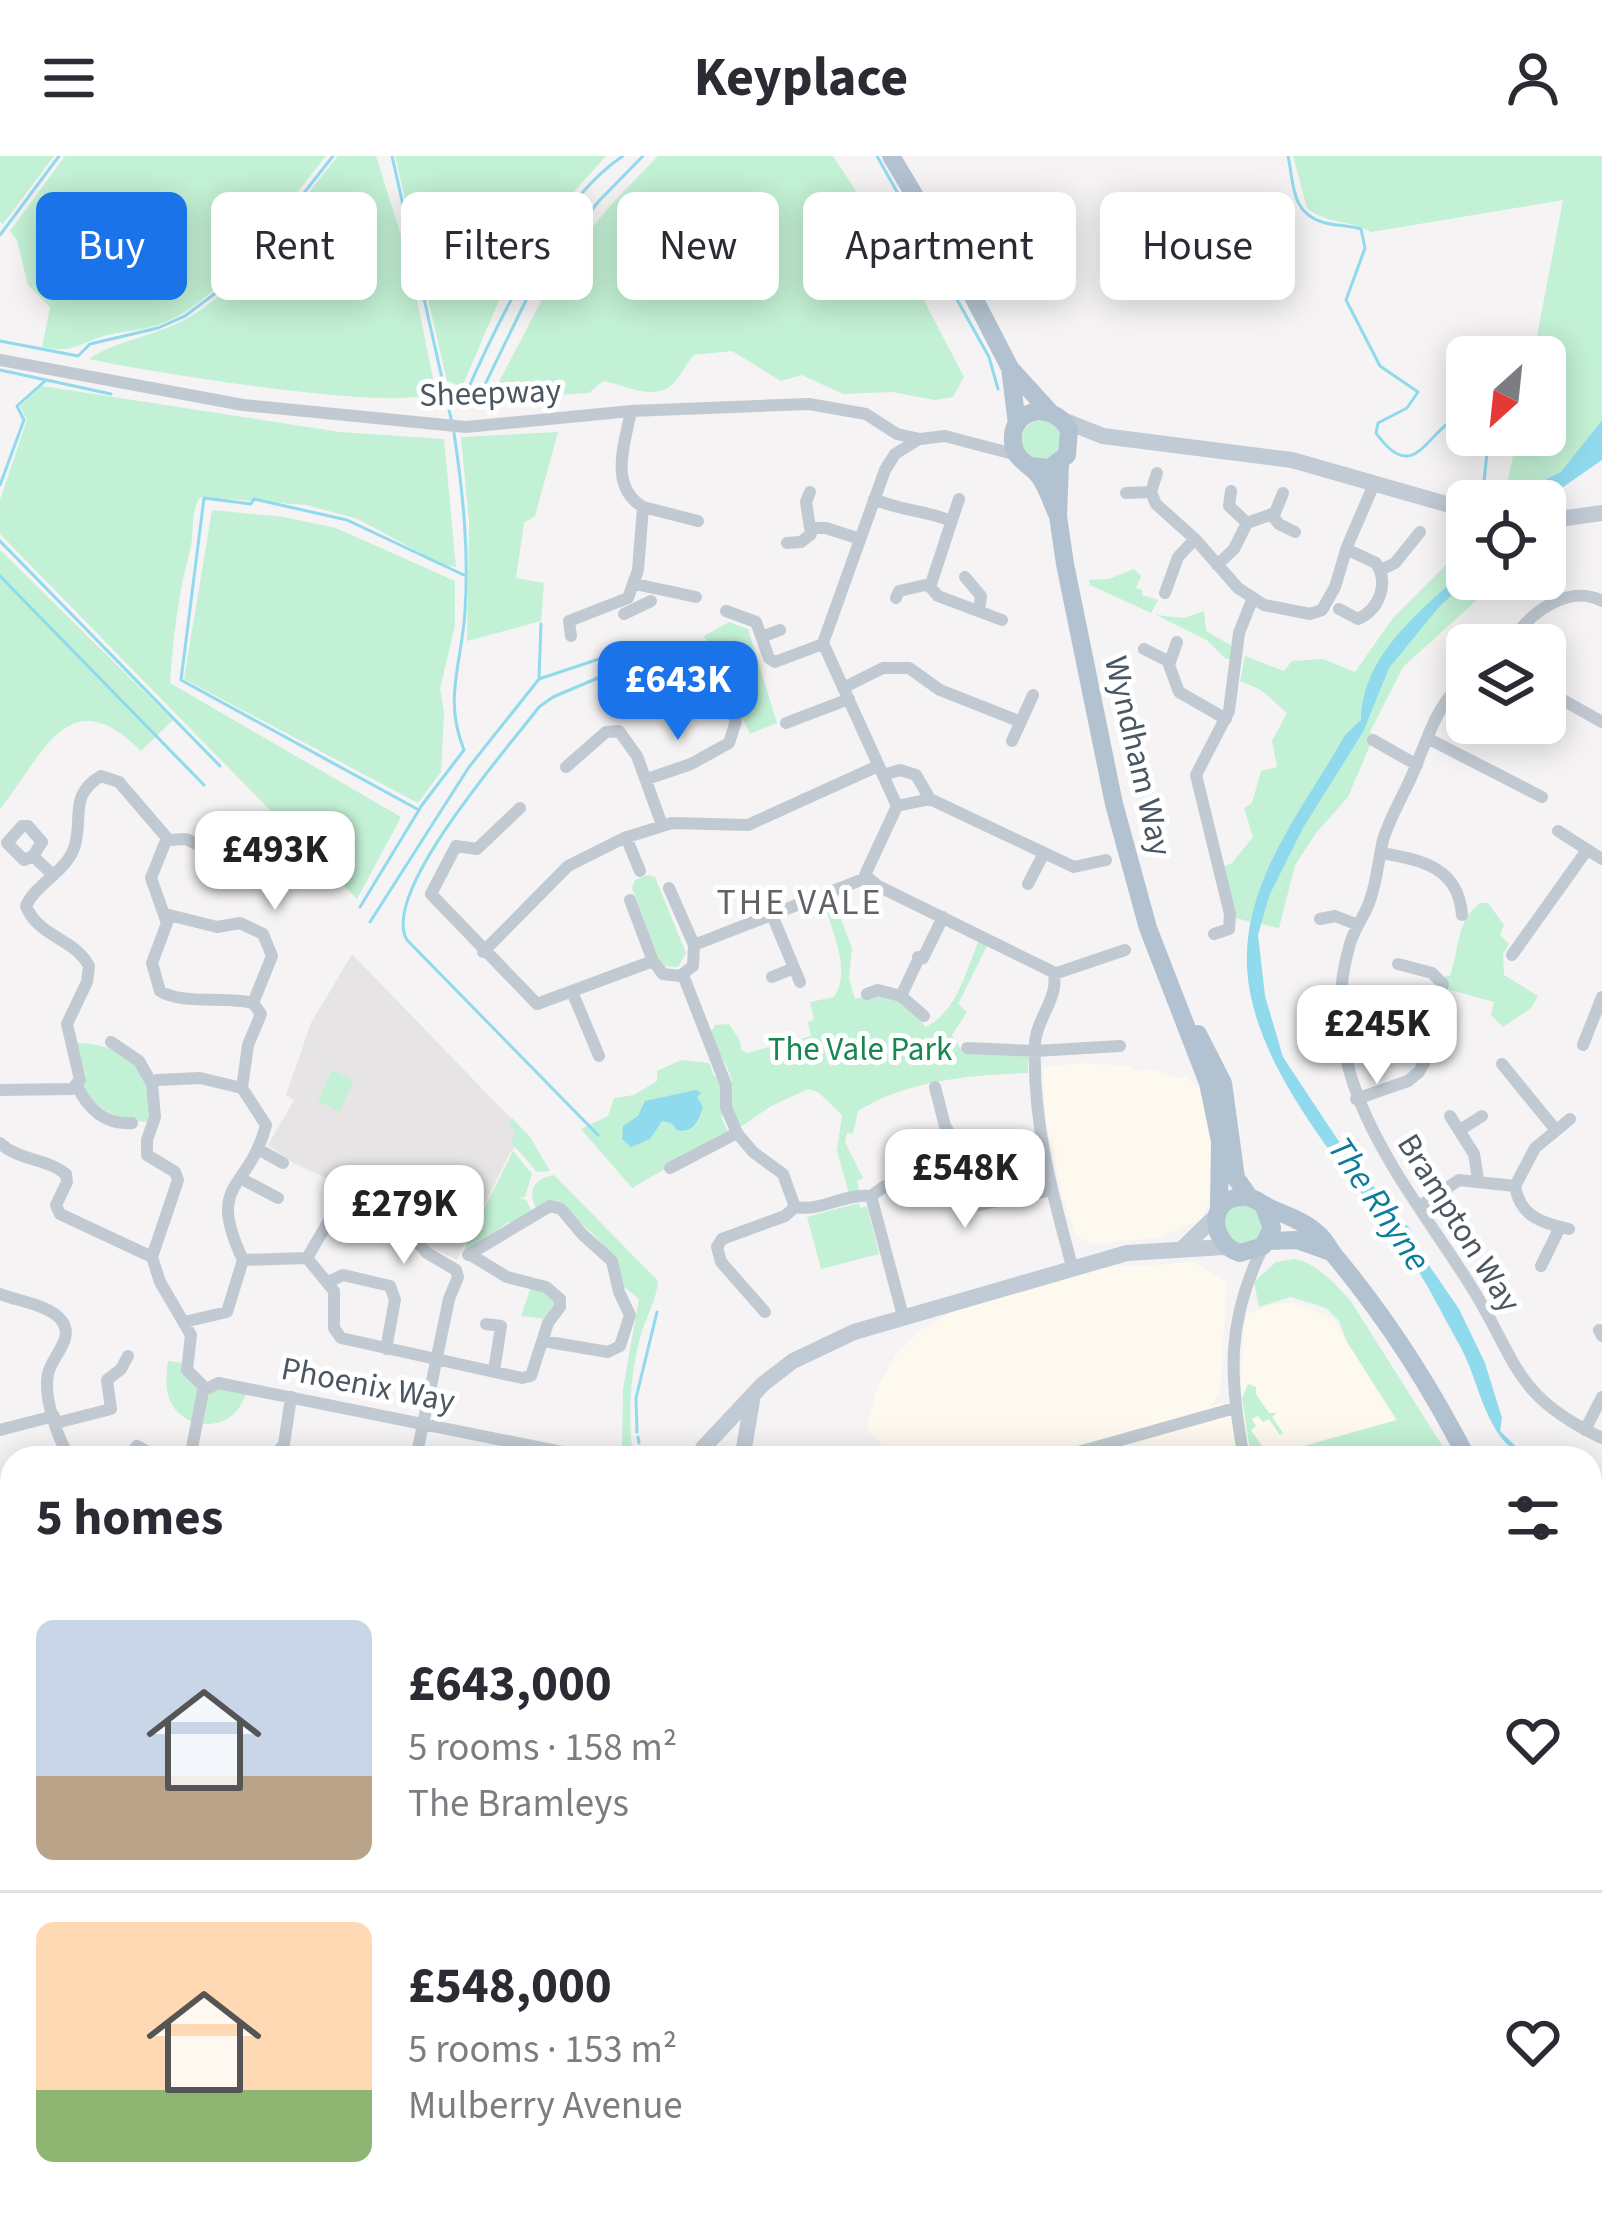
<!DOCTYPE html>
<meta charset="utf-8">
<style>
body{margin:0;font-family:"Source Sans 3",sans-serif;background:#f2f2f3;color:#2b2b33;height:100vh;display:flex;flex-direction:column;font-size:45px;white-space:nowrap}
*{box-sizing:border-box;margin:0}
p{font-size:39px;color:#7c7c81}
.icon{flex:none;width:66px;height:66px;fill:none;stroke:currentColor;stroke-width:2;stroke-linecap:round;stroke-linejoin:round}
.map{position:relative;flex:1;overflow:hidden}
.side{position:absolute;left:0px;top:1290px;width:1602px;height:768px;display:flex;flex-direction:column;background:#fff;border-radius:36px 36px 0 0;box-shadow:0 6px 30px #0003}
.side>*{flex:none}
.top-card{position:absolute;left:36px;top:36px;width:1530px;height:108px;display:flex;gap:24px}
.needle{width:78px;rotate:207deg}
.tools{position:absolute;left:1446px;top:180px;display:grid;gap:24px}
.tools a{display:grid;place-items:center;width:120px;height:120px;border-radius:18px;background:#fff;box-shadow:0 6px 30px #0003;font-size:60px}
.price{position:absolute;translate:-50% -102px;padding:0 27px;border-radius:24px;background:#fff;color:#222;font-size:39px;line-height:78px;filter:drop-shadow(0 3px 6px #0008)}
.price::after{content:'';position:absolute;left:50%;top:72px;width:36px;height:27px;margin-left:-18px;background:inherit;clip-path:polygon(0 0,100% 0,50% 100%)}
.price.on{background:#1a73e8;color:#fff}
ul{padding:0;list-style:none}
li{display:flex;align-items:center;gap:36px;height:300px;padding:0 36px}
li+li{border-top:3px solid #e1e1e2}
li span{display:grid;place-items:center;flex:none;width:336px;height:240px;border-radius:18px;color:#555}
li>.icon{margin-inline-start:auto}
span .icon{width:144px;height:144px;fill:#fffc;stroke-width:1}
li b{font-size:51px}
h2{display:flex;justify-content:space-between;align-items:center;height:144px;padding:0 36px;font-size:51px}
.chip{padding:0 42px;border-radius:18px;background:#fff;box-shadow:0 6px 30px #0003;font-size:42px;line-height:108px}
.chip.on{background:#1a73e8;color:#fff}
header{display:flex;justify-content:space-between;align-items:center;height:156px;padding:0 36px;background:#fff;font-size:54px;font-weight:700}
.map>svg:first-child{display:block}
</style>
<header><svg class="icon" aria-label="menu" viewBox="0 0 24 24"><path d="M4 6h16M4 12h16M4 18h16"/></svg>Keyplace<svg class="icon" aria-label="person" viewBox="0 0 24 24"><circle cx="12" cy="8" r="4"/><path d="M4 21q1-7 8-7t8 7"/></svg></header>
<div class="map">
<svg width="1602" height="2058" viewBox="0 0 1602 2058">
<rect width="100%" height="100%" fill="#f5f3f3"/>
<path fill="#fdf9ef" d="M1082 907 1132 910 1135 915 1153 913 1179 922 1186 920 1201 933 1213 993 1209 1048 1200 1064 1161 1081 1091 1089 1076 1079 1062 1040 1046 968 1043 911Z
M1193 1106 1227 1126 1220 1237 1211 1250 1240 1245 1245 1159 1274 1148 1295 1147 1333 1163 1395 1264 1257 1302H893L866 1272 877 1233 896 1198 919 1175 953 1155 1114 1109 1129 1111Z
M1602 1603V1680L1590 1643V1606Z
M389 2046H478L451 2058H392Z
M615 2046H647L652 2058H591Z"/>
<path fill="#e6e4e5" d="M352 798 526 978 510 997 457 1104 423 1088 410 1074 345 1042 333 1025 293 1007 268 989 294 944 286 939 311 867Z"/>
<path fill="#c3f1d5" d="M0 0H54L3 68 0 66Z
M65 0H326C283 52 223 147 158 169 140 175 121 175 104 180 79 188 69 198 42 191L50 151 28 129 17 84 10 75Z
M338 0H376L409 105 434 227 430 237C398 257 138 214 89 203 120 182 161 180 193 159 254 120 292 55 338 0Z
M395 0H606L542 71 503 135 462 231 447 225Z
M658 0H833L909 116 964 221 953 241 935 244 892 236 843 238 802 219 781 225 732 195 694 199C687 207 683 215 677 223 658 249 627 229 603 225L589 237 490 243 557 115 609 51Z
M1293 0H1602V264L1562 316 1546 323V340L1535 333 1526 345H1504L1517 279H1545V201H1533L1563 44 1371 76C1350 64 1326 68 1307 52Z
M42 230 340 276 444 283 456 411 441 408 358 363 306 349 200 341C189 360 195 376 190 395 178 437 173 484 170 527L401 661 357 743 0 378V344L27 264 20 250Z
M1022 284a20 20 0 1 1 40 0a20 20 0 1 1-40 0Z
M558 276 535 360 524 367 516 422 544 427 541 465 467 485 469 366 461 281Z
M212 354 284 361 336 372 455 425V469L440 533 444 557 441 616 418 647 184 523Z
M1467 388V423H1500L1403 511 1370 576 1374 580 1348 641 1316 677 1295 709 1279 772 1235 762 1222 711 1232 707 1253 681 1244 652 1252 647 1261 615 1277 611 1272 585 1287 557 1261 534 1240 525 1245 500 1284 515 1292 505 1323 503 1355 516 1393 462Z
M0 394 173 564 141 595C68 522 44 598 0 653Z
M1134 413 1141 420 1136 432 1142 434V439L1158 444 1151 457 1090 429 1089 424 1109 423Z
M1204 455 1206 475 1232 490V503H1226L1208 485 1156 459 1184 462Z
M729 466 748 473 777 567 750 578 704 480Z
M648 719 655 721 686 797 678 811 665 810 659 804 632 732 635 724Z
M1480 747H1488L1504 769 1500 779 1509 788 1503 798 1504 819 1538 840 1531 852 1503 871 1491 859 1494 846 1447 833 1445 820H1450C1460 792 1455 767 1480 747Z
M835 748 852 792 849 823 855 843C888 834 908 840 925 871 957 857 966 814 979 784L988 788 958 848 967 856 952 879 963 897 1028 901V917C971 919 907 924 858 955L853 978 847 977 845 986 863 1022 857 1025 859 1034 849 1037 837 995 842 959 818 936 808 933 771 950 739 972 729 946C741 924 719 899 709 879L715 869 729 868 740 885 741 894 747 897 811 880 808 866 814 864 810 846 834 841C851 816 833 778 826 752Z
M75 887C127 888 153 914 149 966 118 964 100 957 82 931L86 919Z
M681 904 709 907 714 920H719L725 959 721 961 728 976 632 1032 581 973 608 960 614 942 634 939 657 925V915Z
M332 914 354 925 339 956 318 945Z
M512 962 530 981 550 1015 537 1016 511 986 516 978 509 966Z
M513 995 532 1018 525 1041 519 1042 526 1044 532 1055 520 1064 507 1067 470 1095 464 1093Z
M554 1019 658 1125C657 1143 645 1163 640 1182 631 1216 628 1255 632 1291H622L623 1233 639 1143 623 1130C623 1106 588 1068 567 1059 557 1055 546 1054 536 1052 527 1033 534 1023 554 1019Z
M859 1047 860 1052 867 1050 879 1098 821 1113 807 1061Z
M1240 1048 1256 1052 1264 1066 1260 1081 1241 1090 1224 1077 1226 1057Z
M1295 1103C1318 1108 1334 1127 1350 1144L1450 1302H1251L1242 1242 1248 1228 1256 1231V1238L1269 1257H1277L1272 1261 1283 1277 1280 1279 1269 1263 1263 1266 1258 1260 1252 1263 1256 1270 1251 1274 1264 1293 1270 1290 1272 1299 1397 1264 1347 1186 1339 1165 1326 1152 1291 1141 1259 1151 1254 1126 1276 1106Z
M531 1131 550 1139 558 1149 546 1163 521 1160Z
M168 1205 183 1207 198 1235 192 1266C166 1253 164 1233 168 1205Z
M218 1232 246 1237C239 1259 225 1269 202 1268L207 1241Z
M12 1335V1382L0 1385V1338Z
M1590 1464 1598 1466 1593 1490 1602 1492V1581L1590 1588Z
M83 2046H147L121 2058H71L85 2051Z"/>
<path fill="#90daee" d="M1602 264V304L1556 336 1550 347 1546 323 1561 316Z
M1467 412 1469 423 1439 451 1389 512 1363 576 1303 672 1269 740 1258 779 1265 840 1283 901 1353 1007 1410 1073 1424 1102 1459 1153 1485 1207 1502 1262 1500 1275 1528 1302C1485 1285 1481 1228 1460 1190 1442 1158 1426 1124 1405 1095 1348 1015 1252 913 1247 811 1243 723 1305 651 1345 579L1361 564C1362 498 1422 454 1467 412Z
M681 492 682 497 674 502 664 542 644 543 651 524 642 504Z
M696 934 701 937 697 941 703 951C699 964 693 978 677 974L671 967 662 965 650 983 631 991 622 983 623 970 638 960 645 945Z
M791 2046H1173L1156 2058H791L795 2056Z"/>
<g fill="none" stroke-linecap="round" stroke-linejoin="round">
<path stroke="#90daee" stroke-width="3" d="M392 0 452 267
M877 0 989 201 998 233
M1288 0C1294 26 1290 56 1322 66 1334 70 1348 69 1361 73L1365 92 1346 144 1380 210 1418 236 1407 252 1378 267 1376 277C1418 336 1428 264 1467 259
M0 79 59 0
M0 185 78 200 90 188 158 172 185 160 213 139 244 113 333 0
M0 214 111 238
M476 247 530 136 598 46 643 0
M449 249 464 242C497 167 555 45 623 0
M0 329 24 264 17 250 45 225
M1478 339 1484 325 1489 279
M0 385 220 610
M0 420 204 629
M539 521 541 468
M417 653 181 524 204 342 251 348 254 343 347 364 466 420
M360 751 422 649 464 594C443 542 462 508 465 455 469 395 463 337 454 277
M370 766 469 611 539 523 611 499
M598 979 407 784C379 737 509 591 539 551L553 541 605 519
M637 1276 636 1242 657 1156
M638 1281 639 1287"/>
<path stroke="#c1cad2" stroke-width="12" d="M0 204 243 249 466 271 631 255 809 248 866 258 897 278 920 283 945 280 1017 299
M919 283 895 298 885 314 823 487 897 650 865 719 878 730 1053 816C1061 839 1036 863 1035 887 1032 964 1052 1037 1072 1110
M1157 317 1151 336 1156 348 1195 383 1238 432 1264 449 1310 458 1322 454 1335 431 1347 391 1374 328
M1231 335 1229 350 1247 367 1275 357 1283 337
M1126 337 1151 336
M874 343C900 355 925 354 951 365
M959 343 930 431 938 440 1002 464
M643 351 698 365
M1271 358 1279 368 1295 376
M812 372H826L860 383
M787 387 801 386 811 378 806 346 810 336
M1217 409 1234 393 1247 367
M1381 414 1395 407 1420 376
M965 421 981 440 979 455
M635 428 696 441
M1165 437 1178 401 1195 383
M896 442 899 435 930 428
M1339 453 1358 463C1380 453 1389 427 1376 407L1346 393
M726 455 756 466 769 502 775 506 823 488
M624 458 651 445
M571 480 569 465 628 442 638 414 643 351C608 330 625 287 631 255
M762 481 780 474
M1177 486 1169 509 1179 536 1226 563
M1510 489C1525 459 1568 427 1602 445
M1144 493 1170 506
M1467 524C1436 543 1424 595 1409 626 1400 645 1389 664 1383 684 1378 705 1377 727 1369 747 1364 761 1354 773 1350 788 1310 920 1403 1023 1469 1127 1518 1204 1511 1239 1602 1282
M843 532 883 512H909L940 534 1021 566
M1545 534 1602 566
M786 567 849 543
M1429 583 1542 641
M1373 584 1417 609
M1012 585 1033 539
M566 611 606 576 619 575 637 600 662 669
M883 619 900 614 916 619 930 643
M647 623 691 608 729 587 736 565 711 510
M897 650 930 643 1074 711 1106 704
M520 652 477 693 456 690 431 738 537 848 653 805 663 818 680 820 693 810 694 789 866 722
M1558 675 1602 703
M626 681 640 715
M168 684 186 683 240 709
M1381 697C1421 703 1459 712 1462 759
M33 700 24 704 7 687 22 670H28L42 686 33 700 53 719
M1028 728 1044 697
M669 732 694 789
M630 744 653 805
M165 758 217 771 240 767 263 778 272 800 253 847
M772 759 800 826
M1320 763 1335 760 1358 769
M1214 778 1229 773 1230 758 1196 619 1229 555 1239 477 1252 444
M483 796 568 710 624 682 672 667 748 669 878 610
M1512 799 1587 694
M918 801 923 802 943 761
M1054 818 1125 794
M683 819 726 929V951L737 977 753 996 783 1018 795 1051
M772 821 794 812
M573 838 599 900
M867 838 878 834 901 840 919 802
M901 840 924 860
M111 886 139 905 152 928
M1583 889 1602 841
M967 892 1035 895 1120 890
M1502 908 1555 973
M77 930C88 953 105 969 132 967
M935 931 945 970 959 992 954 1017
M242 932 266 969C249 1036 205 1024 243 1104
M242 932 248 889 261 858 253 847
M0 934 72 933 80 924 67 868 87 826 89 810C74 782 38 781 26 750 36 727 68 715 75 689 83 660 69 639 101 620L119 626 167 682 151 722 167 767 152 807 160 835C182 849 225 840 253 847
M1356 943 1408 925 1419 916 1426 903 1443 828 1432 817 1398 808
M1450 960 1474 998 1478 1023
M1460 974 1482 960
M0 987C19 1005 46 1002 66 1018L67 1026 56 1049 60 1058 152 1101 160 1126 191 1179 187 1214 205 1232
M258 993 283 1007
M670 1012 737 977
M240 1022 278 1042
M1515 1030 1535 992 1570 963
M1515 1030C1520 1060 1541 1067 1569 1073
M871 1040 885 1030 949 1016 956 1019 963 1047 968 1051 1051 1034
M871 1040 903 1160
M1420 1050 1459 1024 1515 1030
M795 1051C821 1056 845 1037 871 1040
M468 1099 550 1050 561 1053 582 1078 612 1105 619 1136 630 1159 620 1190 608 1196 543 1185
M152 1101 178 1024 175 1016 147 999V984L155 961 152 928 157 924 200 922 242 932
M307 1102 334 1135V1172L341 1182 522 1222 531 1220 548 1167 560 1151V1143L546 1131 507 1121 469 1098
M243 1104 307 1102 337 1051 349 1046 399 1067 427 1097 456 1114 458 1121 449 1143 416 1302
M1541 1110 1560 1071
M328 1126 343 1119 390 1130 395 1144 386 1193
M0 1138C17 1145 51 1149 62 1165 75 1183 51 1201 48 1218 43 1242 58 1283 70 1302
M765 1156 721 1106 717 1091 722 1083 785 1060 795 1051
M184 1166 227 1156 243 1104
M486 1168 501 1170 494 1215
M1599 1174 1602 1180
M56 1267 111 1253 107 1224 121 1213 128 1200
M0 1274 54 1260
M1585 1274 1602 1241
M126 1302 137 1290 161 1302
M190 1302 203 1235 218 1227 592 1302
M273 1302 284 1288 291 1241
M1057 1302 1235 1252
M1244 1302C1229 1222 1226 1165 1263 1091
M0 1389 12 1387
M1590 1390 1602 1394
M0 1483 12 1489
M0 1525 12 1519
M0 1574 3 1586 0 1594
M0 1641 12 1647
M0 1705 8 1690
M0 1759 12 1757
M0 1852 12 1847
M1590 1861 1602 1865
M283 2046H294
M324 2046 330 2058
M216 2058 241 2046
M572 2058 597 2046"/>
<path stroke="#c1cbd6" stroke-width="16" d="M1065 265 1103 280 1292 304 1467 354
M1545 365 1602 357
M1184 1091 1216 1060
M744 1292 752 1245
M699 1302 703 1292 763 1228 793 1205 854 1176 1127 1097 1225 1091
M1362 2046 1374 2058"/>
<path stroke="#b3c2d1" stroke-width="18" d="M891 0 961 117 1010 212 1049 255
M1010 212 1017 268
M1060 307 1058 360 1065 408 1114 648 1148 772 1208 927 1220 985 1219 1054
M1030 310 1050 312 1067 299 1069 274C1051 241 1005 255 1014 291 1017 305 1031 309 1039 320 1047 331 1051 344 1056 356
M1198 878 1223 927 1236 1022 1250 1042
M1263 1048 1272 1072 1263 1090 1240 1097C1211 1089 1205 1043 1242 1041 1252 1040 1259 1046 1268 1051 1284 1059 1303 1064 1317 1077 1325 1083 1328 1091 1334 1099 1386 1161 1430 1230 1467 1302
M1267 1085 1297 1084 1331 1096
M1590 1688 1602 1728
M1590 1780 1602 1850
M1590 2042 1602 2013
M1560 2058 1571 2046"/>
</g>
<g text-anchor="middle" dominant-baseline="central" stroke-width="10" stroke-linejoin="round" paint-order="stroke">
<g font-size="33" fill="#4a5661" stroke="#fff">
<text transform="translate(490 237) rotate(-2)">Sheepway</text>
<text transform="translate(1138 600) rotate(77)">Wyndham Way</text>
<text transform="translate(1459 1067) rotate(58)">Brampton Way</text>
<text transform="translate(368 1229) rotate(11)">Phoenix Way</text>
</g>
<g font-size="33" fill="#17864f" stroke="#fff">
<text x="860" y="893">The Vale Park</text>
</g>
<g font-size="36" letter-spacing="3" fill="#5f6368" stroke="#fff">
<text x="800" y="746">THE VALE</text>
</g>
<g font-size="36" font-style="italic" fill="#0c7c9b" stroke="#fff">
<text transform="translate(1379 1048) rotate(56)">The Rhyne</text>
</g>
</g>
</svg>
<div class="tools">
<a><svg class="needle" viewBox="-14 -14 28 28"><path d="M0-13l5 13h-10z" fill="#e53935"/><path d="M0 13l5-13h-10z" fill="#7c7c81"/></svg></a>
<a><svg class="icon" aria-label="locate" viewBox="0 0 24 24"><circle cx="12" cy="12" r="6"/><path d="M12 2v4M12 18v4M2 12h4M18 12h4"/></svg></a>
<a><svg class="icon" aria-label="layers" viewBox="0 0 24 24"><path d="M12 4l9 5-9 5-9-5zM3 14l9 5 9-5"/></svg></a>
</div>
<b class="price on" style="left:678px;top:587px">£643K</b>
<b class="price" style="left:275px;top:757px">£493K</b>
<b class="price" style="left:1377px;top:931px">£245K</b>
<b class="price" style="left:965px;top:1075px">£548K</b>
<b class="price" style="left:404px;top:1111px">£279K</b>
<div class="top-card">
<a class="chip on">Buy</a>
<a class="chip">Rent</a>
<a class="chip">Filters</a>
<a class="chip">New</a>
<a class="chip">Apartment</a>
<a class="chip">House</a>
</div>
<section class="side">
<h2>5 homes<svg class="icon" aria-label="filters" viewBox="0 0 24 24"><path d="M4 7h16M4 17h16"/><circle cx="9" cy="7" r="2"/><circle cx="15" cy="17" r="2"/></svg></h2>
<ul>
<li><span style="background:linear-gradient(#c9d6e8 65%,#b9a48a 0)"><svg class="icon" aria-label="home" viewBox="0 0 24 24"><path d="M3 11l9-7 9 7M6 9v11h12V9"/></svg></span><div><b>£643,000</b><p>5 rooms · 158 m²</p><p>The Bramleys</p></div><svg class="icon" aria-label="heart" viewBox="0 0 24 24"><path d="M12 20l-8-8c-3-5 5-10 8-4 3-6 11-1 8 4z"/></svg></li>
<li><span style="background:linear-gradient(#ffd9b3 70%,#8fb573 0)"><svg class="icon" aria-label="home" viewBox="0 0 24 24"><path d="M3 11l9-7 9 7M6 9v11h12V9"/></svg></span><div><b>£548,000</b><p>5 rooms · 153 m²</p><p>Mulberry Avenue</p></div><svg class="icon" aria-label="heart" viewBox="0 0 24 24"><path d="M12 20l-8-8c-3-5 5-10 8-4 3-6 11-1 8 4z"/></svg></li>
</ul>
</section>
</div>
